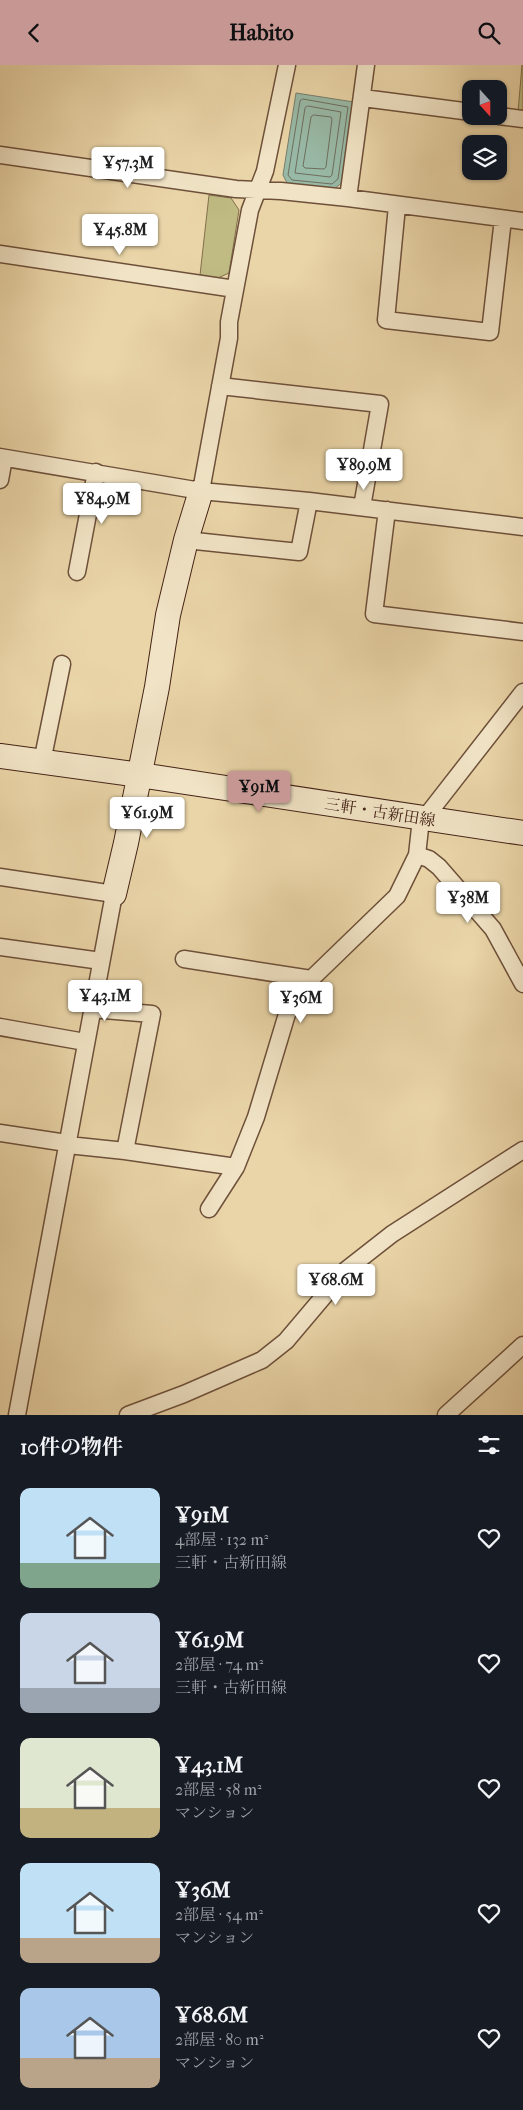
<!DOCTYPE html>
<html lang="ja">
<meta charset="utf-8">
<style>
body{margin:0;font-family:"IM FELL French Canon","Noto Serif JP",serif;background:#242831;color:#f1f3f6;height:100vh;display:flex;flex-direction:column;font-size:19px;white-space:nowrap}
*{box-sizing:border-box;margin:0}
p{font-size:16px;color:#9ea1a6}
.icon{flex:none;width:28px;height:28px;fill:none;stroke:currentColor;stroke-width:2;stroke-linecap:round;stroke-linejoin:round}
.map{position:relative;height:1350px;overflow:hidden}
.side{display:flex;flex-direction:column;background:#171b24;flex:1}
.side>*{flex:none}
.needle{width:32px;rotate:159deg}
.buttons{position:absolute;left:462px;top:15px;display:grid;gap:10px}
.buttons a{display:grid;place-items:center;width:45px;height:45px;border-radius:10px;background:#171b24;box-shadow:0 1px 4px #0004;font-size:25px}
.price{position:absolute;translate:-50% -42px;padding:0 11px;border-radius:5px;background:#fff;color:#222;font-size:16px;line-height:32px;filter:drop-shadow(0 1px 2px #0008)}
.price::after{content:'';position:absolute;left:50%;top:30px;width:15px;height:11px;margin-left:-8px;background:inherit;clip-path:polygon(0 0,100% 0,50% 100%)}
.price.selected{background:#c59692;color:#111}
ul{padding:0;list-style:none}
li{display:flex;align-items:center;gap:15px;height:125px;padding:0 20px}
li span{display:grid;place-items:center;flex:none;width:140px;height:100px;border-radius:10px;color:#555}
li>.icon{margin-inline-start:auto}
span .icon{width:60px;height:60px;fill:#fffc;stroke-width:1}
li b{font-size:21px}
h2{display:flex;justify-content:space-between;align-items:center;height:60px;padding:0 20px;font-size:21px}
header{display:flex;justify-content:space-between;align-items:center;height:65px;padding:0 20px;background:#c59692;color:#111;font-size:22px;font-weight:800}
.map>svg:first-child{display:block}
</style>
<header><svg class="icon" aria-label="back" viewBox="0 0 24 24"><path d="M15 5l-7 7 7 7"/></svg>Habito<svg class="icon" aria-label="search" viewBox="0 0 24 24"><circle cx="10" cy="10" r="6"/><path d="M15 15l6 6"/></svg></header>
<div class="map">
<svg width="523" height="1350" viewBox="0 0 523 1350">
<rect width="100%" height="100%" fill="#ead5a8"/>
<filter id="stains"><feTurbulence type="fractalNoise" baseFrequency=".004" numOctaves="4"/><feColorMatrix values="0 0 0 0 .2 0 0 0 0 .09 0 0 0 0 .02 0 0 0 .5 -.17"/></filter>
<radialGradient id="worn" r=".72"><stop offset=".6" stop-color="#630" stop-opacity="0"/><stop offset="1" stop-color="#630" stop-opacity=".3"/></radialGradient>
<path fill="#bfbb82" stroke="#826f4c" d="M522 0H523V48L518 47Z
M209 130 231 133 239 145 229 208 218 213 200 210Z"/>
<path fill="#98b9a6" stroke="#777d6c" d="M296 28 354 37 343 117 334 124 288 120 283 110Z"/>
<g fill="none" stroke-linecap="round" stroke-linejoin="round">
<path stroke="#6e6e5e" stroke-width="1" d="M303 34 348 42 338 114 332 119 292 115 288 110 300 36Z
M308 41 341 47 332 110 330 112 295 108 305 43Z
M314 50 331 52 332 54 326 102 324 104 305 103 303 101 311 52Z"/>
<defs>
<path id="street" d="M363 33 471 47
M499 51 523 54
M0 90 236 124 281 126 348 133 523 156
M348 133 366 0
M397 141 386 255 490 267 503 154
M0 189 235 224
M220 321 380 339 362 442
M0 392 201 426 309 436 523 462
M0 415 4 393
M201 426 229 273V257L250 145 265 106 287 0
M387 445 374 549 523 567
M186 475 299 487 309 436
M77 507 96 407
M42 697 62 599
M417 790 429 794 439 802 493 864 523 919
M0 812 114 829 17 1350
M0 882 101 896
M184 894 311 914
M92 944 152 949 125 1086
M0 962 85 977
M0 1068 60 1077 68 1080 125 1086 236 1102
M209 1144 236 1102 256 1052 287 949 304 921 397 831 417 790 420 763 424 754 523 627
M128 1350 184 1329 262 1295 286 1276 346 1205 392 1169 523 1085
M446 1350 523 1280"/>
<path id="secondary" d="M0 691 140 710 523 768
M114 829 126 778 157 622 168 550 186 475 201 426"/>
</defs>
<use href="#street" stroke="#6e503a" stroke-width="19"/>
<use href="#secondary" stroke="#452316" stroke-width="26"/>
<use href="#street" stroke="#f1e4c6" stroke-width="16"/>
<use href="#secondary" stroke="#f1e4c6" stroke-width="24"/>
</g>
<g text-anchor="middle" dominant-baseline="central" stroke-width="5" stroke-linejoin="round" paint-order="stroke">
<g font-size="16" fill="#452316" stroke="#f1e4c6">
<text transform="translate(380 747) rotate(9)">三軒・古新田線</text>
</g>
</g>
<rect width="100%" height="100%" filter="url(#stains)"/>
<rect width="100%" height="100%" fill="url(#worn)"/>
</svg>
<div class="buttons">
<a><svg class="needle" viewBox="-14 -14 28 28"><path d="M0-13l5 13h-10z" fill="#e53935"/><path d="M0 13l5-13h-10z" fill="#9ea1a6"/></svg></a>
<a><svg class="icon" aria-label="layers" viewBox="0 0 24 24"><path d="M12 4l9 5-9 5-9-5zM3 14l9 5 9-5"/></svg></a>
</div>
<b class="price" style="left:128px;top:124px">¥57.3M</b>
<b class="price" style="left:120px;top:191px">¥45.8M</b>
<b class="price" style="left:364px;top:426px">¥89.9M</b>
<b class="price" style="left:102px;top:460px">¥84.9M</b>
<b class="price selected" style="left:259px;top:748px">¥91M</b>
<b class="price" style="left:147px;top:774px">¥61.9M</b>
<b class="price" style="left:468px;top:859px">¥38M</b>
<b class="price" style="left:105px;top:957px">¥43.1M</b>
<b class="price" style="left:301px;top:959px">¥36M</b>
<b class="price" style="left:336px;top:1241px">¥68.6M</b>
</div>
<section class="side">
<h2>10件の物件<svg class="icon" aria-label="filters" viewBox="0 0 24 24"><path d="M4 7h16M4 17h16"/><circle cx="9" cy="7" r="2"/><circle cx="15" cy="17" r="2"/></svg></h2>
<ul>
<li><span style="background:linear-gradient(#bfe0f5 75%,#7fa58c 0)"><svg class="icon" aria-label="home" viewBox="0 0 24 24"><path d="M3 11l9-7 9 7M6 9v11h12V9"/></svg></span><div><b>¥91M</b><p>4部屋 · 132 m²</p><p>三軒・古新田線</p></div><svg class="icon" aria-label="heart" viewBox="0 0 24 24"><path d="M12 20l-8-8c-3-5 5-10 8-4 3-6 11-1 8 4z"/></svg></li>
<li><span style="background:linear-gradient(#c9d6e8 75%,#9aa5b1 0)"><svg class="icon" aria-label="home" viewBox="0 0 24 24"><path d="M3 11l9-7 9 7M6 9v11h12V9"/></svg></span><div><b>¥61.9M</b><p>2部屋 · 74 m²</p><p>三軒・古新田線</p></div><svg class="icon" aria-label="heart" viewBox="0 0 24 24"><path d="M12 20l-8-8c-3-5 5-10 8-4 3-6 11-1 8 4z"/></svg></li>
<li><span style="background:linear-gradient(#dfe7d0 70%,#c2b280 0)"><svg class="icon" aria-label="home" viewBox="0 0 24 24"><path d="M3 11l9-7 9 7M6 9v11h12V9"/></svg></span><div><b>¥43.1M</b><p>2部屋 · 58 m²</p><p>マンション</p></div><svg class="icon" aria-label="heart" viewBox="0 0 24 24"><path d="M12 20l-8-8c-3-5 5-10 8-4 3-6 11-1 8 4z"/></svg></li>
<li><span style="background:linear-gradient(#bfe0f5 75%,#b9a48a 0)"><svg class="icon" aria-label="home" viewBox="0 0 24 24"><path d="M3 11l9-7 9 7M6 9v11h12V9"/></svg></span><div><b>¥36M</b><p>2部屋 · 54 m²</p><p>マンション</p></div><svg class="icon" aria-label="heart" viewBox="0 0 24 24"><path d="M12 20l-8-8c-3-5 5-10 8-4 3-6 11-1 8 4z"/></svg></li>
<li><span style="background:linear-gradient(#a9c7e8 70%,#b9a48a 0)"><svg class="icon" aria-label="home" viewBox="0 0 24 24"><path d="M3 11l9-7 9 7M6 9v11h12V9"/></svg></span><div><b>¥68.6M</b><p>2部屋 · 80 m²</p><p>マンション</p></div><svg class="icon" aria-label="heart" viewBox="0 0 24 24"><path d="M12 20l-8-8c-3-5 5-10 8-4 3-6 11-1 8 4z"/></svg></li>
</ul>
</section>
